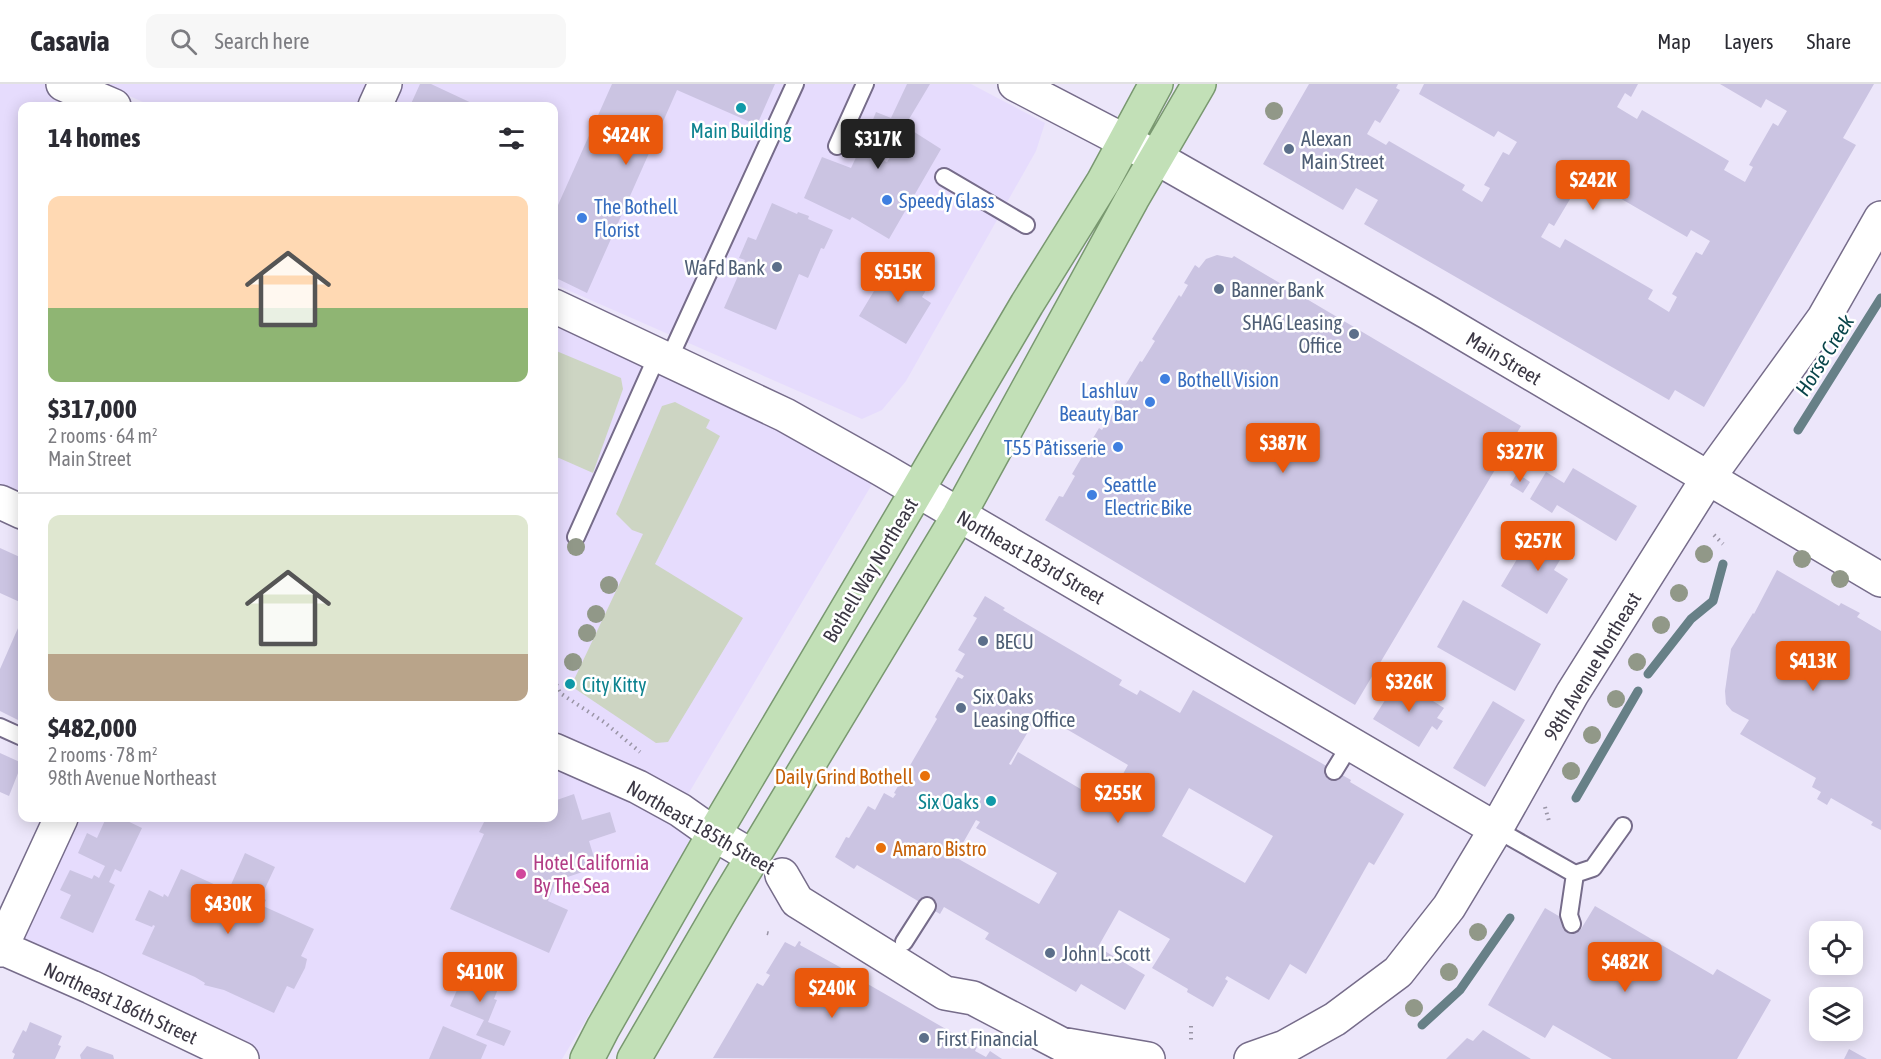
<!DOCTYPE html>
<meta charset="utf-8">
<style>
body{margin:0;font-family:"Asap Condensed",sans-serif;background:#f7f7f7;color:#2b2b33;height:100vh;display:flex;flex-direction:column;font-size:22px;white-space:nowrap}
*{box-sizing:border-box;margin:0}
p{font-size:20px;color:#7c7c81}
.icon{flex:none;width:33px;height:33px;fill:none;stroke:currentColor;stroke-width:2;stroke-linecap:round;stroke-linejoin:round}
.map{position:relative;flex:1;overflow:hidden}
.drawer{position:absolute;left:18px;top:18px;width:540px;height:720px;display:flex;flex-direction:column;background:#fff;border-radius:12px;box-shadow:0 3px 15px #0003}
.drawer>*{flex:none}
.controls{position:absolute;left:1809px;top:837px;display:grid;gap:12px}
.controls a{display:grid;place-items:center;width:54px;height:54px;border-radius:12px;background:#fff;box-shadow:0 3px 15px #0003;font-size:30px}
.price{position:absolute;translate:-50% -51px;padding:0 14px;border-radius:6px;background:#ea580c;color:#fff;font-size:20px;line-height:39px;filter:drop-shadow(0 2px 3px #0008)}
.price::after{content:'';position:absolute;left:50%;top:36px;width:18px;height:14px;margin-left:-9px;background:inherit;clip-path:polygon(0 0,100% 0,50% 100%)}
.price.current{background:#222;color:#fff}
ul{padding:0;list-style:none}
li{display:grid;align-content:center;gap:12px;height:318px;padding:0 30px}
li+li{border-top:2px solid #e1e1e2}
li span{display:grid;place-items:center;height:186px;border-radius:12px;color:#555}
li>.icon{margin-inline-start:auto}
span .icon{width:108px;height:108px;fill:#fffc;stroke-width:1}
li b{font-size:26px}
h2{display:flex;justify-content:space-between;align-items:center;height:72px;padding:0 30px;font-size:26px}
header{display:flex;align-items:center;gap:36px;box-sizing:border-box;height:84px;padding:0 30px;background:#fff;border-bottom:2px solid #e1e1e2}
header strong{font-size:28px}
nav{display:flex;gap:33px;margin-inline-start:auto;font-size:21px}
.search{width:420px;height:54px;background:#f7f7f7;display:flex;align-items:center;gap:15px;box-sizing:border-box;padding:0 21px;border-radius:12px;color:#7c7c81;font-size:22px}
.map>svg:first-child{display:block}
</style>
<header>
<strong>Casavia</strong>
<div class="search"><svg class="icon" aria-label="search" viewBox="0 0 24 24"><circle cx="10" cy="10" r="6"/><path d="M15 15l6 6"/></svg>Search here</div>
<nav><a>Map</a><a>Layers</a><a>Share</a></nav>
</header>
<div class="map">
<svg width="1881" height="975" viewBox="0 0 1881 975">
<rect width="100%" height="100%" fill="#ece6fa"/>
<path fill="#e6dcfd" d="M0 0H63L114 22H22V428L0 418Z
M102 0H971L1045 39 1036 67 906 297 882 326 862 335 554 200V22H152Z
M554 222 881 385 690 707 680 726 701 747 562 975H242L1 864 61 734H554Z"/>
<path fill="#cdd5c3" d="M554 266 621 294 623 305 593 389 559 374 554 373Z
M675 318 710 336 706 344 720 352 655 480 743 534 668 658 656 659 571 602 643 450 632 446 616 430 662 322Z"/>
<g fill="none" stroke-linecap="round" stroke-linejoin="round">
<path stroke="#678087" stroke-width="9" d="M1798 346 1881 214
M1648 590 1691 535 1713 517 1723 480
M1576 714 1638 607
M1422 941 1460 906 1510 834"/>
</g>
<path fill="#cbc4e2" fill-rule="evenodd" d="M420 0H431L478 22H410Z
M612 0H775L757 41 677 6 587 209 554 193V130Z
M907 0H930L884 77 887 78 908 44 941 65 889 155 852 133 850 136 804 114 822 73 851 84 866 52 859 49 865 35 872 38 876 28 891 34Z
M1309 0H1398L1396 4 1400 6 1380 39 1375 36 1367 50 1386 61 1389 57 1465 101 1462 106 1482 118 1490 104 1484 101 1503 68 1509 71 1517 58 1498 47 1494 53 1419 10 1424 0H1638L1631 13 1625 9 1617 23 1637 35 1642 26 1729 77 1724 86 1745 98 1753 83 1749 81 1773 39 1778 42 1787 27 1766 15 1761 24 1720 0H1874L1843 54 1856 61 1704 323 1675 306 1669 316 1364 140 1378 116 1356 104 1343 126 1263 80ZM1583 81 1604 94 1599 102 1687 153 1691 146 1710 157 1702 171 1696 168 1672 210 1677 213 1669 228 1648 215 1653 206 1565 155 1560 164 1541 153 1549 139 1554 142 1579 100 1574 97Z
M772 119 797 130 798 128 809 132 808 135 833 146 824 165 821 164 808 194 799 190 776 246 724 224 745 176 739 174 748 153 756 156Z
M1217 171 1232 174 1234 172 1521 342 1355 621 1045 436 1059 412 1063 413 1075 392 1072 390 1099 344 1102 346 1115 325 1112 323 1140 277 1142 278 1155 257 1152 255 1179 211 1181 213 1188 201 1184 199 1195 181 1199 184 1206 175Z
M892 177 930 199 922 213 931 219 906 260 859 232Z
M1573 384 1637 422 1616 457 1557 421 1552 429 1530 415 1546 388 1564 399Z
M1517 389 1530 398 1523 409 1510 401Z
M1535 445 1567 464 1554 486 1568 495 1547 530 1501 502Z
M0 464 22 474V519L0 509Z
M1777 486 1839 522 1841 519 1860 529 1857 533 1881 547V746L1871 741 1873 738 1831 714 1827 721 1817 715 1821 708 1812 703 1816 694 1740 650 1749 636 1732 627 1726 620 1725 607 1731 565 1753 529 1754 530Z
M985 512 1005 524 1003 526 1122 596 1119 601 1137 611 1140 606 1180 629 1193 606 1351 696 1350 698 1404 730 1374 781 1369 778 1306 890 1290 880 1269 916 1227 892 1225 895 1228 897 1213 923 1187 908 1188 905 1152 884 1170 855 1119 826 1098 863 1145 891 1125 926 1081 900 1076 908 985 855 989 849 944 823 940 830 857 781 854 785 835 773 846 753 849 754 868 722 875 726 884 709 893 714 896 710 894 709 937 635 935 633 958 593 962 595 964 592 955 587 965 570 958 566 977 534 973 532ZM1039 629 1128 681 1106 720 1018 668 1011 681 1009 680ZM1189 704 1273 752 1245 799 1162 752ZM976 736 980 738 976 744 1057 789 1039 820 955 773Z
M1463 516 1541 560 1515 607 1437 563Z
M22 535V638L0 627V585Z
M1398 596 1417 608 1419 603 1427 608 1425 612 1444 624 1437 634 1443 637 1437 646 1432 642 1419 663 1373 635Z
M1493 617 1525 636 1485 703 1453 684Z
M0 669 22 679 9 712 0 708Z
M574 710 582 736 610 728 616 748 589 757 597 783 556 797 548 817 568 826 549 869 450 825 484 750 479 748 486 734H554V717Z
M106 734H121L142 744 121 788 115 785 109 798 115 801 93 849 60 834 71 811 60 806 70 786 92 795 94 791 99 794 105 782 78 769 87 749 97 754Z
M245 769 275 783 261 813 266 816 263 822 314 845 301 872 307 875 305 884 294 905 287 902 274 929 224 906 204 901 205 899 195 893 142 870 155 842 153 841 152 843 135 836 149 806 163 813 164 810 168 813 181 785 233 809 236 804 230 803Z
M1595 822 1713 891 1717 885 1771 916 1737 975H1612L1553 941 1545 954 1488 921 1545 824 1581 845Z
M799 857 801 858 800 861 856 892 853 896 864 902 866 899 977 963 975 967 986 973 990 967 1002 975 713 974 757 899 763 902 770 891 766 889 785 858 795 863Z
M467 883 501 897 494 915 497 916 488 938 511 947 504 962 476 951 484 936 450 922Z
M30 938 62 952 58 961 61 962 55 975H13L15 970 12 968 23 946 26 948Z
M443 942 487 961 481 975H429Z
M1483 946 1531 975H1446L1467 954 1473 957Z
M87 962 113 971 114 975H81L80 971Z
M1849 965 1867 975H1844Z"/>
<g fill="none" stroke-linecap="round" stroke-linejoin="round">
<defs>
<path id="service" d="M837 62 865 0
M944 93 1026 141
M669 275 795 0
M576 453 658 270
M0 643 22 653
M1334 687 1350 661
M1496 745 1575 790 1593 784 1623 742
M1572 840 1569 831 1575 790
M904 858 927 822"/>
<path id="minor" d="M63 0 114 22
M1015 0 1157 74 1429 229 1881 496
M375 22 385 0
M554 222 785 331 881 385 1496 745
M782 791 797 817 945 909 973 914 1061 960 1148 975
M0 863 91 903 242 975
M0 866 61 734
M1251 975 1285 963 1335 935 1398 888 1449 823 1496 745 1572 610 1708 394 1824 234 1881 134"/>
<path id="tertiary" d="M0 418 22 428
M554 666 638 703 680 726 714 750 753 773"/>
<path id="primary" d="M587 975 603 944 714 750 888 456 1027 220 1103 98 1156 0
M634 975 722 824 959 431 1132 115 1199 0"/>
</defs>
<use href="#service" stroke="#766c8a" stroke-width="20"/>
<use href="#minor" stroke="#766c8a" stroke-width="36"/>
<use href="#tertiary" stroke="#766c8a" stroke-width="36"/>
<use href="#primary" stroke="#799870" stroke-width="36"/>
<path stroke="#9a95a6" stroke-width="4" stroke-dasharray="1.5 4.5" stroke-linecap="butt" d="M1714 451 1723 460
M554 595 560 609 604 638 640 668
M1545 723 1549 737
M767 849 771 850
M1191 942V956"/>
<use href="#service" stroke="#fff" stroke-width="16"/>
<use href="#minor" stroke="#fff" stroke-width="33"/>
<use href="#tertiary" stroke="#fff" stroke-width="33"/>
<use href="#primary" stroke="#c2e0b7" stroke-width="33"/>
</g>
<g fill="#919888">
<circle cx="1274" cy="27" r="9"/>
<circle cx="576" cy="463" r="9"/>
<circle cx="1704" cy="470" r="9"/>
<circle cx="1802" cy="475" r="9"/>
<circle cx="1840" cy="495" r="9"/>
<circle cx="609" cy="501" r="9"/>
<circle cx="1679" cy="509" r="9"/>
<circle cx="596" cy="530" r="9"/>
<circle cx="1661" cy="541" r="9"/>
<circle cx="587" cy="549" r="9"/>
<circle cx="573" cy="578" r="9"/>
<circle cx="1637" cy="578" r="9"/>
<circle cx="1616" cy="615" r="9"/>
<circle cx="1592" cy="651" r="9"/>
<circle cx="1571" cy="687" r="9"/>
<circle cx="1478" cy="848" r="9"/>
<circle cx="1449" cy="888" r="9"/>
<circle cx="1414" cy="924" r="9"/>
</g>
<g fill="#0f9aa8" stroke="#fff" stroke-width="2">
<circle cx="741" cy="24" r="6"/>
<circle cx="570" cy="600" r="6"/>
<circle cx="991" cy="717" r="6"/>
</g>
<g fill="#5c6f8a" stroke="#fff" stroke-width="2">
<circle cx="1289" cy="65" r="6"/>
<circle cx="777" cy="183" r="6"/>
<circle cx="1219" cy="205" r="6"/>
<circle cx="1354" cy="250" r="6"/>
<circle cx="983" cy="557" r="6"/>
<circle cx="961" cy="624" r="6"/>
<circle cx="1050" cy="869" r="6"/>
<circle cx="924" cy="954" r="6"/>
</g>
<g fill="#3f7fe0" stroke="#fff" stroke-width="2">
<circle cx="887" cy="116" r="6"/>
<circle cx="582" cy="134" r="6"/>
<circle cx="1165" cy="295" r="6"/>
<circle cx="1150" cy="318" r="6"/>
<circle cx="1118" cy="363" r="6"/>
<circle cx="1092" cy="411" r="6"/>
</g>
<g fill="#e8710a" stroke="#fff" stroke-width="2">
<circle cx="925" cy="692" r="6"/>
<circle cx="881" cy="764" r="6"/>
</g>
<circle fill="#d1479c" stroke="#fff" stroke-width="2" cx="521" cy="790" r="6"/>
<g text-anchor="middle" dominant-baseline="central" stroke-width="5" stroke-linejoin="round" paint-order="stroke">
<g font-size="20" fill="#0d838f" stroke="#fff">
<text x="741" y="46">Main Building</text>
<text x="582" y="600" text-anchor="start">City Kitty</text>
<text x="979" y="717" text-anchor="end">Six Oaks</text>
</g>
<g font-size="20" fill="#4e5e75" stroke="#fff" text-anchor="start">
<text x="1301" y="54">Alexan<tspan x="1301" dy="23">Main Street</tspan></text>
<text x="765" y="183" text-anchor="end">WaFd Bank</text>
<text x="1231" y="205">Banner Bank</text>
<text x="1342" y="238" text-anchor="end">SHAG Leasing<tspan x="1342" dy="23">Office</tspan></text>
<text x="995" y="557">BECU</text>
<text x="973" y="612">Six Oaks<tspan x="973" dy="23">Leasing Office</tspan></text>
<text x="1062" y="869">John L. Scott</text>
<text x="936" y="954">First Financial</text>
</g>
<g font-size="20" fill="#366cbe" stroke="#fff" text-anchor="start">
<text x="899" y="116">Speedy Glass</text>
<text x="594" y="122">The Bothell<tspan x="594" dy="23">Florist</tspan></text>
<text x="1177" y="295">Bothell Vision</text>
<text x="1138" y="306" text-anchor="end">Lashluv<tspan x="1138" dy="23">Beauty Bar</tspan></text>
<text x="1106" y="363" text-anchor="end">T55 Pâtisserie</text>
<text x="1104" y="400">Seattle<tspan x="1104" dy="23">Electric Bike</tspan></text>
</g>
<g font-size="20" fill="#3b3744" stroke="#fff">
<text transform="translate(1504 274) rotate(31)">Main Street</text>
<text transform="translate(1031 473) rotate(30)">Northeast 183rd Street</text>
<text transform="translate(870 486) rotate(-59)">Bothell Way Northeast</text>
<text transform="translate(1592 582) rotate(-59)">98th Avenue Northeast</text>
<text transform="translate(701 743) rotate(30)">Northeast 185th Street</text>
<text transform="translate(121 919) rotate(25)">Northeast 186th Street</text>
</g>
<g font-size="20" fill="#c56008" stroke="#fff" text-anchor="end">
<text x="913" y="692">Daily Grind Bothell</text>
<text x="893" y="764" text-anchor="start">Amaro Bistro</text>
</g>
<g font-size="20" fill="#b23c85" stroke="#fff" text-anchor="start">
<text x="533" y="778">Hotel California<tspan x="533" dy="23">By The Sea</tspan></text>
</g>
<g font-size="21" font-style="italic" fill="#09454b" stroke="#fff">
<text transform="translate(1824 271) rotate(-58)">Horse Creek</text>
</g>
</g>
</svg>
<div class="controls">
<a><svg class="icon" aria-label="locate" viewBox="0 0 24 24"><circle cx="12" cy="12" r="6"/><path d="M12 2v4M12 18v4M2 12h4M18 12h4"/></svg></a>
<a><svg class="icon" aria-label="layers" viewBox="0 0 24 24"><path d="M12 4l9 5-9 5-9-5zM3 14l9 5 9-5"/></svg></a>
</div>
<b class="price" style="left:626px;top:82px">$424K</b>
<b class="price current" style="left:878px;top:86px">$317K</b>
<b class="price" style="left:1593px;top:127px">$242K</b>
<b class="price" style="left:898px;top:219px">$515K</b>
<b class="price" style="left:1283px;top:390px">$387K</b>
<b class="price" style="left:1520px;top:399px">$327K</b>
<b class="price" style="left:1538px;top:488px">$257K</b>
<b class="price" style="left:1813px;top:608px">$413K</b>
<b class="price" style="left:1409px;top:629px">$326K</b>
<b class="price" style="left:1118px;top:740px">$255K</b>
<b class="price" style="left:228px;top:851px">$430K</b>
<b class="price" style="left:1625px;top:909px">$482K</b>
<b class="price" style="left:480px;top:919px">$410K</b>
<b class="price" style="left:832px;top:935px">$240K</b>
<section class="drawer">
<h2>14 homes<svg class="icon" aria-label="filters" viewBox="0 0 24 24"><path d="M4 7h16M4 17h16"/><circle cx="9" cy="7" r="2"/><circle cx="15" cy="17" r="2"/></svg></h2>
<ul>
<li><span style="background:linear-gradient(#ffd9b3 60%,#8fb573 0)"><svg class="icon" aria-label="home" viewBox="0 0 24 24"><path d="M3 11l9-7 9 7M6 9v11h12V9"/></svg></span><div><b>$317,000</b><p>2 rooms · 64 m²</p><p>Main Street</p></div></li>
<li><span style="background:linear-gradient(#dfe7d0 75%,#b9a48a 0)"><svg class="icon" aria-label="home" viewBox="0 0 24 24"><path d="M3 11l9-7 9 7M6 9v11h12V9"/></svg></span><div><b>$482,000</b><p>2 rooms · 78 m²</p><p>98th Avenue Northeast</p></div></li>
</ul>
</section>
</div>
